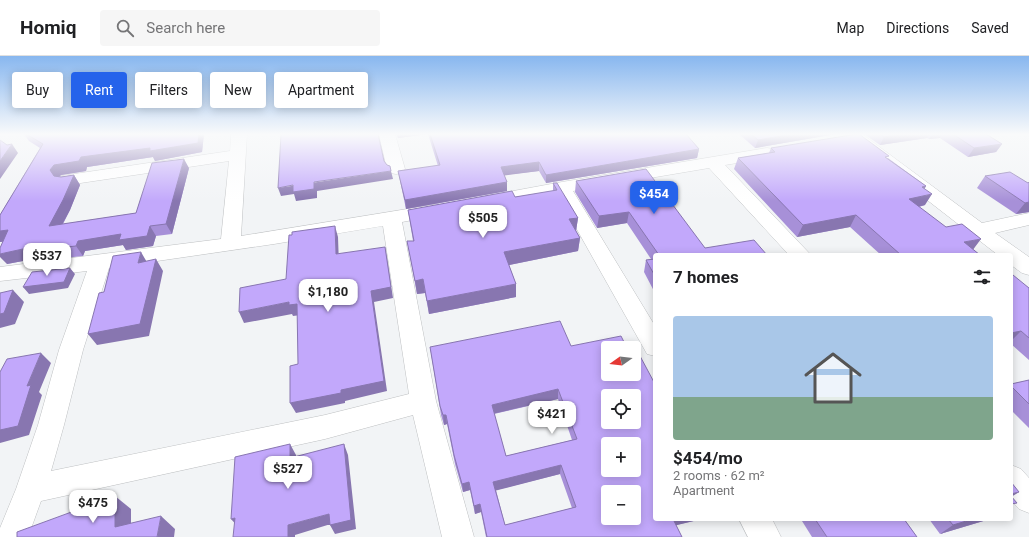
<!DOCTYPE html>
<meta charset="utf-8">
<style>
body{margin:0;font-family:Roboto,sans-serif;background:#f6f6f6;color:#202124;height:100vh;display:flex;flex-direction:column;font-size:15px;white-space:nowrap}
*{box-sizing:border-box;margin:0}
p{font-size:13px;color:#757577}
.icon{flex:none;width:22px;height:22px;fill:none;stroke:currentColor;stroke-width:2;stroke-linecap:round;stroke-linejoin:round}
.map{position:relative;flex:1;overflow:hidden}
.drawer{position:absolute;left:653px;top:197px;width:360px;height:268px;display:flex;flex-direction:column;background:#fff;border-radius:4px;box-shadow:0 2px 10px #0003}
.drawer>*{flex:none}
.banner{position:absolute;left:12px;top:16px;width:380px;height:36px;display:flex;gap:8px}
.needle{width:26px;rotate:256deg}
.fabs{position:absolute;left:601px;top:285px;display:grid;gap:8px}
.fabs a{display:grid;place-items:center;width:40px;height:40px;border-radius:4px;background:#fff;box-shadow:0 2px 10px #0003;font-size:20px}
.price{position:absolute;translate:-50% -34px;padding:0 9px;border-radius:8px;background:#fff;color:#222;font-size:13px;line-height:26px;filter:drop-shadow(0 1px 2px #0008)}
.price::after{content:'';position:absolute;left:50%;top:24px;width:12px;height:9px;margin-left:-6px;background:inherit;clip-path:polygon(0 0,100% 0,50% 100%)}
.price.selected{background:#2563eb;color:#fff}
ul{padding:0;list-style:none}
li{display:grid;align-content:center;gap:8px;height:212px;padding:0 20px}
li span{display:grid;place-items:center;height:124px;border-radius:4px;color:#555}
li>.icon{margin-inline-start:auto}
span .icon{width:72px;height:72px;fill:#fffc;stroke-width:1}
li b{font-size:17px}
h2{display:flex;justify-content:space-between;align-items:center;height:48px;padding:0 20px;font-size:17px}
.tag{padding:0 14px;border-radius:4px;background:#fff;box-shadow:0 2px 10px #0003;font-size:14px;line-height:36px}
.tag.selected{background:#2563eb;color:#fff}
header{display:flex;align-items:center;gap:24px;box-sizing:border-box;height:56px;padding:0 20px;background:#fff;border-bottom:1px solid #e0e0e0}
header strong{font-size:19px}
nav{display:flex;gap:22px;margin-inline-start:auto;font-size:14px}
.search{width:280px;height:36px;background:#f6f6f6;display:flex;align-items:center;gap:10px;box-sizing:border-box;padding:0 14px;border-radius:4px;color:#757577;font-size:15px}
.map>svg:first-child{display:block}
</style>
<header>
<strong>Homiq</strong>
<div class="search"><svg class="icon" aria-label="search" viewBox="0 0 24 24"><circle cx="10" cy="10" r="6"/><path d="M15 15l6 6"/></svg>Search here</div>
<nav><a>Map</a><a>Directions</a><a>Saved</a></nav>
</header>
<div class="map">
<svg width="1029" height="481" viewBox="0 0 1029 481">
<rect width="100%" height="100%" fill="#f2f4f6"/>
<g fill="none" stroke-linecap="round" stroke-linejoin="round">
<defs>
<path id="minor" d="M231 78H247L241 180 438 148 445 150 447 154 445 158 402 166 436 345 474 481H442L413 359 325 383 41 445 28 481H0V472L16 433 38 369 59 294 87 215 0 225V211L221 183 229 105 67 129 61 128 58 124 61 120 67 119 230 95ZM383 170 409 338 325 359 51 415 64 369 83 294 109 212 274 188Z
M379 78H395L405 113 402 117 396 118 390 117 387 113Z
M844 78H862L982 167 1029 157V169L995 177 1029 201V219L1022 217 1011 209V199H998L846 81Z
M767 92 773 93 775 97 773 101 725 109 811 199H789L709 112 573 135 655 270V300L647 298 557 138 486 152 479 150 477 146 479 142 486 140 562 126Z
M1011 409 1021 413 1029 422V457L1019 453 1011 444Z
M739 463H772L781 481H748Z"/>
</defs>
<use href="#minor" stroke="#bec0c2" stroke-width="1"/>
<use href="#minor" fill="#fff" fill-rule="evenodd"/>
</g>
<path fill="#a790d8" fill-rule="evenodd" d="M24 78H204L202 96 155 105 153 101 87 111 86 115 61 119 59 121 74 119 80 129 70 154 63 168 136 157 189 112 172 178 156 180 153 190 126 194 123 189 85 195 83 200 46 204 44 201 7 208 3 186H0V159L40 92 29 85Z
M396 78H686L699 93 697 102 546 127 539 115 504 119 507 135 406 153 398 115 438 110 428 78 398 82Z
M739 78H836L755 92Z
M864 78H986L1002 88 996 96 968 101 940 82 929 83 927 82 880 89Z
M771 92 888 102 926 130 925 132V149L919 151 980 199H881L850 171 797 181 734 113 738 102 769 97Z
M985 120 1028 127 1029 156 1016 158 977 132Z
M576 125 705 192 767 199H655V237L644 216 646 204 651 203 627 167 597 172 575 136Z
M553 127 578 162 576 175 580 182 578 195 509 209 516 228V241L429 258 425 237 417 238 407 185H413L408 154 515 141 553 135Z
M1011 219 1029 232V304L1011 288Z
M571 290 655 463H702L676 469 682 481H486L481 456 475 458 470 434 463 436 455 408 447 368 444 369 441 359 430 291ZM558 343 572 384 506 400 494 358ZM560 418 572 452 505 469 496 434Z
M1029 324V372L1011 354V328Z
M804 463H904L917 481H812L802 465Z
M929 463H990L940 478Z"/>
<path fill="#8876b0" d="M199 78H204L202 96 155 105 153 101 87 111 86 115 61 119 56 124 50 114 54 109 81 101Z
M397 78H428L398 82Z
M792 78H836L755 92 758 84Z
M901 78H929L927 82 880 89 884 81Z
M932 78H942L940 82 929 83Z
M12 88 18 97 0 123V105Z
M1002 88 996 96 968 101 974 92Z
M699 93 697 102 546 127V119Z
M184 103 189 112 172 178 166 168Z
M539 106V115L501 120V111Z
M391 115 393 123 317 135V142L296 145 294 138 281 140 278 132Z
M74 119 80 129 70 154 56 180 49 170Z
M507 126V135L406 153 405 144Z
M926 130 919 141 932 138 925 149 902 155 909 143 922 131Z
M1029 146V156L1016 158 1025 147Z
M629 156 627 167 597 172 599 160Z
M856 159 850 171 797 181 803 169Z
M578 162 576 175 569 163Z
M150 170 156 180 153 190 126 194 123 189 85 195 83 200 76 190 78 185Z
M335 170 338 181 339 209 336 198Z
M8 174 16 184 0 186V175Z
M580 182 578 195 504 210V196Z
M981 183 972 195 964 186Z
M41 189 38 194 44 201 7 208 0 201V198Z
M385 191 387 202 393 242 374 246 387 335 345 345V347L296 357 290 347 341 334 371 235Z
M141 196 148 208 138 207Z
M156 203 163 215 149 280 97 289 88 278Z
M70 212 75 218 68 232 29 238 23 231Z
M423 223 425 237 417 238 415 225Z
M516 228V241L429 258 427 245Z
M13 234 24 246 15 268 0 272V258Z
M289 246 297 248 301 259 293 260 292 258 244 267 239 256Z
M1021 275 1011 285V277Z
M41 297 51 307 39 336 42 339 29 379 0 387V374L27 330Z
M558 333V343L492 358V349Z
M443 359H446L447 368 444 369Z
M290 388 296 399V412L290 402Z
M344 388 348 399 356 473 335 478 330 469Z
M561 409 560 418 494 435 493 426Z
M469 426 470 434 463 436 462 428Z
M1019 436 1011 441V438Z
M115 440 131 453V481L115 471Z
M480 448 481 456 475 458 474 450Z
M329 458 334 467 295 479V481H288V469Z
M161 460 175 473 174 481H157Z
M235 462 239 472 231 463Z
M673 463H702L669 471Z
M973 463H990L940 478 953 469Z"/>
<path fill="#c2a8fb" stroke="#8876b0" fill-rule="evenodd" d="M26 78H199L198 87 150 95V92L81 101 79 105 54 109 50 114 54 120 61 121 74 119 63 144 49 170 136 157 152 107 184 103 166 168 150 170 147 180 119 184 121 178 78 185 76 190 38 194 41 189 0 198V192L8 174 0 175V159L43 88Z
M281 78H378L384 105 387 109 390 110 391 115 314 126V133L293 136V129L278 132Z
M430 78H686L699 93 546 119 539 106 501 111 507 126 405 144 398 115 440 109Z
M751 78H792L758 84Z
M857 78H859L889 100 885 101 926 130 922 131 932 138 909 143 946 171 962 168 981 183 964 186 980 199H901L856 159 803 169 738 102 775 96 771 92Z
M880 78H901L884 81Z
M953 78H986L1002 88 974 92Z
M0 84 7 89 12 88 0 105Z
M646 113 705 192 754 184 767 199H659L629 156 599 160 576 125Z
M1010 116 1028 127 1029 126V146L1025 147 985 120Z
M553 127H557L578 162 569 163 580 182 504 196 516 228 427 245 423 223 415 225 407 185H414L408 154 512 135 515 141 557 134Z
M335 170 336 198 385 191 391 231 371 235 384 325 341 334V337L290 347V310L298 308 297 248 289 249V246L239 256 240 232 286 223 289 179H292V176Z
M141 196 138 207 156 203 140 268 88 278 99 237 104 236 113 200Z
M655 203V220L646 204Z
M70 212 64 226 23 231 32 216Z
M1011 219H1013L1029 232V282L1021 275 1011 277Z
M13 234 4 257 0 258V237Z
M560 265 571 290 621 280 627 292H608V318H634V301L640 300 655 328V463H673L682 481H487L480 448 474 450 469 426 462 428 454 399 446 359H443L440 350 430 291ZM558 333 577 383 506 400 492 349ZM608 340H634V366H608ZM608 388H634V414H608ZM561 409 576 451 505 469 493 426ZM608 436H634V462H608Z
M41 297 27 330 31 329 18 370 0 374V316L7 303Z
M1029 324V348L1011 330V328Z
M290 388V402L344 388 351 464 330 469 329 458 288 469V481H233L235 462 231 463 235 401Z
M1011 426 1019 436 1011 438Z
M115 440V471L161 460 157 481H17V476Z
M1011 440 1017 447 1011 448Z
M815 463H904L917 481H827Z
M948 463H973L953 469Z"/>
<linearGradient id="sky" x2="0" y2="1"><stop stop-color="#88b7ef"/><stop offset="0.54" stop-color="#f9fafb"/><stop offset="1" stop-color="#f9fafb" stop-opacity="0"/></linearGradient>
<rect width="1029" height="145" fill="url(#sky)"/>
</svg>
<div class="fabs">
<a><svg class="needle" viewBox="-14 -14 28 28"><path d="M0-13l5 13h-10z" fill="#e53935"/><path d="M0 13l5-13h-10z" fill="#757577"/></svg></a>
<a><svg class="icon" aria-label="locate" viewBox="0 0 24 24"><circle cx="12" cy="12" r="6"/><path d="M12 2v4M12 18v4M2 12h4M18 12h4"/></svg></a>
<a>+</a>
<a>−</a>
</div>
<b class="price selected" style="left:654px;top:159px">$454</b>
<b class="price" style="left:483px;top:183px">$505</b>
<b class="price" style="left:47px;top:221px">$537</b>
<b class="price" style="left:328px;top:257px">$1,180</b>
<b class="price" style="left:552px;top:379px">$421</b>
<b class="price" style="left:288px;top:434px">$527</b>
<b class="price" style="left:93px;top:468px">$475</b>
<div class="banner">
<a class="tag">Buy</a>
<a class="tag selected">Rent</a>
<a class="tag">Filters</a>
<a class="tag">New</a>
<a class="tag">Apartment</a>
</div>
<section class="drawer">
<h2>7 homes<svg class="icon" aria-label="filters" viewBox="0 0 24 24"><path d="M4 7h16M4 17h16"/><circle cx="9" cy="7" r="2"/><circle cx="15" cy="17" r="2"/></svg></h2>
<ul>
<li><span style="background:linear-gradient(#a9c7e8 65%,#7fa58c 0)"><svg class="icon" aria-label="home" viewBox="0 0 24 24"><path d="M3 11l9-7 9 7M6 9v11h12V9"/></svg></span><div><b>$454/mo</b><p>2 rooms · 62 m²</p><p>Apartment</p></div></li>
</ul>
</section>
</div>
